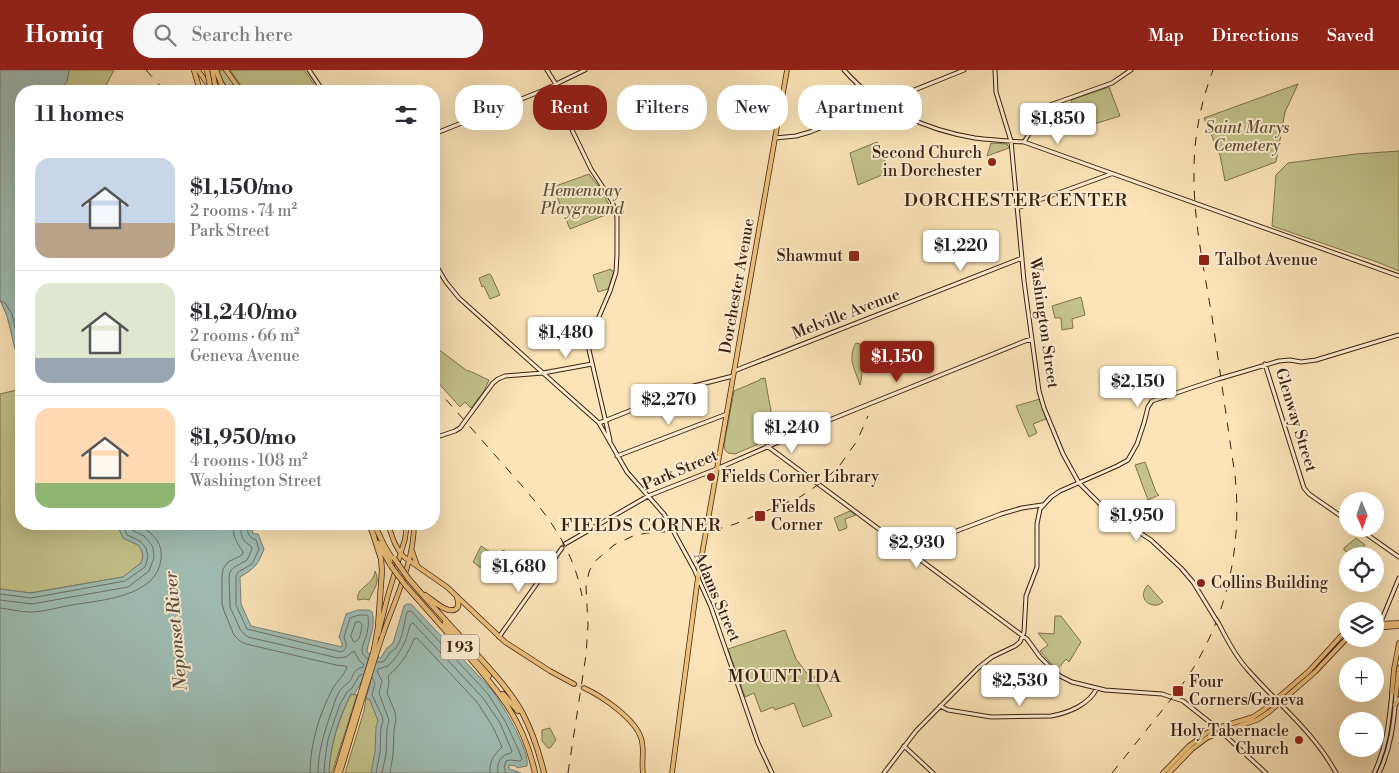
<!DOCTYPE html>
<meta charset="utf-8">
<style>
body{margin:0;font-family:"Libre Bodoni",serif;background:#f7f7f7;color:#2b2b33;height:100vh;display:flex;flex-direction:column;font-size:19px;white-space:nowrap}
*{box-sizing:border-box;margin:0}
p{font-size:16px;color:#7c7c81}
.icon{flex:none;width:28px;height:28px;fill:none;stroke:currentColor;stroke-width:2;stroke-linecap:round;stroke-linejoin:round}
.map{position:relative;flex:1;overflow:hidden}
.details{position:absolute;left:15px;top:15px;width:425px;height:445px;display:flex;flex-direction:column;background:#fff;border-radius:20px;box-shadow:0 5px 20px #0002}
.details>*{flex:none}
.top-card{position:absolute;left:455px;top:15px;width:475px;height:45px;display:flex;gap:10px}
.needle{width:32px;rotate:178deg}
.fabs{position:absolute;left:1339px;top:422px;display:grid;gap:10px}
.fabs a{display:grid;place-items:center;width:45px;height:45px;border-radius:50%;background:#fff;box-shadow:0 5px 20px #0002;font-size:25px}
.price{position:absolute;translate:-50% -42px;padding:0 11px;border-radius:5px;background:#fff;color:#222;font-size:16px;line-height:32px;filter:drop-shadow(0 1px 2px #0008)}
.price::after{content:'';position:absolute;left:50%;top:30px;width:15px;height:11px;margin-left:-8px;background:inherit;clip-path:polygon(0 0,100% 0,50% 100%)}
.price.on{background:#8f2418;color:#fff}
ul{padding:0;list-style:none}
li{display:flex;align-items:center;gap:15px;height:125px;padding:0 20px}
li+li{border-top:1px solid #e1e1e2}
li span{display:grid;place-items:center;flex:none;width:140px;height:100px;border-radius:15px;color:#555}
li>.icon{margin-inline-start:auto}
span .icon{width:60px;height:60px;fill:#fffc;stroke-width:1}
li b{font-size:21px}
h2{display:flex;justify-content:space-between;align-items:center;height:60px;padding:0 20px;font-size:21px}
.chip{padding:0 18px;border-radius:20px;background:#fff;box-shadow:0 5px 20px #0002;font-size:18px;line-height:45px}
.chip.on{background:#8f2418;color:#fff}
header{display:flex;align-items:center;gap:30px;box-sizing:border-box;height:70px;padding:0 25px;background:#8f2418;color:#fff}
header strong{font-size:24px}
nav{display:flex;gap:28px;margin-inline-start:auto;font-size:18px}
.search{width:350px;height:45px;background:#f7f7f7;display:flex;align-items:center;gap:12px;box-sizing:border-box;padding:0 18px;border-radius:20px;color:#7c7c81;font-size:19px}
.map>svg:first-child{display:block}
</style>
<header>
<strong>Homiq</strong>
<div class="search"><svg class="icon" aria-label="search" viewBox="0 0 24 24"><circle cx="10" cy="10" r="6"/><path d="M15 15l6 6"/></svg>Search here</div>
<nav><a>Map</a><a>Directions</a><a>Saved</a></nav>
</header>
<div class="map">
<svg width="1399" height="703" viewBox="0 0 1399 703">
<rect width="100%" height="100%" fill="#fce4b8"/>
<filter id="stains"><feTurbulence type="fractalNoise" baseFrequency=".004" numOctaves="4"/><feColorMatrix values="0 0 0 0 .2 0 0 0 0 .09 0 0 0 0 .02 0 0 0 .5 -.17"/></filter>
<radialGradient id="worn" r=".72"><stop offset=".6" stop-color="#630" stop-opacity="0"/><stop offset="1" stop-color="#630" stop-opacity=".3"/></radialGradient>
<path fill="#c3c38b" stroke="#7e704e" d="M69 0H114L103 21H63V17L67 11Z
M218 0H224L238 21 233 20 229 21 221 8Z
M230 0H304L319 21H245Z
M1298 14 1285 42 1276 92 1225 111 1220 85 1204 48Z
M1109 17 1120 46 1081 58 1071 30Z
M877 72 889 102 858 115 850 83Z
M991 73 1007 74 1009 78 987 86Z
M1399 81V201L1377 192 1272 156 1276 105 1288 93 1356 84Z
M589 104 600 118 613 142 570 159 553 117Z
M611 199V201H614L608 219 598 222 593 205Z
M489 204 491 205 500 225 490 229 484 216 482 217 479 208Z
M1081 227 1085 245 1072 249 1073 258 1062 260 1061 248H1055L1052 236Z
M856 273 860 274C861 287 864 302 860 315 855 299 847 289 856 273Z
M434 276 466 300C474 302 481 307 489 310L484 321 471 338 465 332 460 337 434 308Z
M765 308 776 369 767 373 763 372 735 384 728 383 725 380 724 375 734 321 760 310V309Z
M21 319V454H117L123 468 138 475 142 481 143 487 141 493 123 507 30 523 0 519V324Z
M1040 329 1046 349 1033 354 1037 363 1029 367 1016 336Z
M1145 392 1156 422 1159 425 1148 430 1135 395Z
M850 441 856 445 845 449 847 458 839 461 834 448Z
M1356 468 1365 475 1362 479 1358 477 1351 485 1344 480V478Z
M481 476 498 487 503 480 509 484 493 507 473 492Z
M375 501C381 512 373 520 369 530L364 529 358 530C355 517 374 516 375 501Z
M1148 515 1163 532C1160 534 1158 536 1154 535 1143 534 1140 523 1148 515Z
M1055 546H1061L1081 572 1069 592 1066 589 1057 600 1040 581 1048 575 1038 563 1054 564Z
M785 560 796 589 809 606H814L832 646 803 657 794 633 775 640 773 637 761 642 754 623 745 627 728 579Z
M351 624 357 625 332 703H329C330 675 339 649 351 624Z
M366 628 370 630 378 650 377 703H345L364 641Z
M550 658 556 670 550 678H548L542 671V660Z"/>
<path fill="#a0beb6" stroke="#777e74" d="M0 0H69L67 11 63 17V21H21V298L15 279 7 246 0 230Z
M117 454H254L252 459 253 464H258L264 479C258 495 255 498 240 507L241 534 251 556 342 577V573L339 567 346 544 358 540H369L372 542C376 556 369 568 367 581L368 583 381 588 386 579 393 573 404 536 407 534H411L492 620C502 634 530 680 527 696L517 698 516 696 509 695V699L516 701 521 703H371L375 682 376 657 378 651 370 630 366 628 371 612 363 609 354 625 351 624C338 649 330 675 329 703H0V519L31 523 123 507 141 493 143 487 142 481 138 475 123 468Z"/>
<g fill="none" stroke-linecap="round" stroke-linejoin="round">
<path stroke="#6d6e63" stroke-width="1" d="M0 231 5 233 12 244 21 283
M234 454C232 468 237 472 243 482L242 485 228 492 223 499 222 507V534L224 541 234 565 240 571 246 574 336 595 345 596 347 597C343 608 337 610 332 620 319 645 310 675 310 703
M242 454C239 464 242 471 251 476L252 479 247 490 233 498 230 502 229 507 230 537 241 561 248 567 338 588 346 587 354 581 359 590 364 595 363 597C350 601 355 607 348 613 346 615 343 616 342 618 336 625 334 635 331 643 324 663 318 682 318 703
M249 454C246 462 248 467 256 470L259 479 252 494 238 502 236 506V535L247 559 341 582C349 579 346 573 344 567L350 548 359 545H366L368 546C369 553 368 561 366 567 363 575 358 583 368 589
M0 524 31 528 125 511 145 497 148 487 146 478 140 471 127 465 122 454
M0 530 32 534 128 517 149 501 154 488 153 478 151 474 144 466 132 460 129 454
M0 538C10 539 20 542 30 542 44 542 59 537 72 535 101 530 157 527 161 489 163 471 151 462 137 454
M356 552H360L362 554C361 561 361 569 355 572L353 571 351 566Z
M377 592C386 593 385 589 389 584 391 581 394 580 396 578 403 568 404 553 407 542L411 541 488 624 505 651 519 681 522 689 520 691 510 690 506 691 504 698 506 703
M372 607 375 613 372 625 382 646 383 651 381 658 380 683 376 703
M324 703 325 690 328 669 340 634 347 622 352 618 359 606 363 604
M382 703 386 684 387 659 389 650 379 623 382 611 377 601 378 599 388 596C401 583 406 572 410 555L413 553 483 628 500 653 512 681 511 683C501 685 496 692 498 703
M390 703 393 685 394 660 396 649 395 642 387 623 389 613 388 606C400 596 408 584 414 569L417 568 477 632 493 657 502 677C494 685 489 691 490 703"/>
<path stroke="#d5bc96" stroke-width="4" stroke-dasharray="4 2" stroke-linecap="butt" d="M574 614 584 618"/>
<defs>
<path id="secondary" d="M309 0 323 21
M547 0 560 21 570 55 573 62 591 99 612 131 617 147V184L616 202 610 221 592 263 589 280 610 370
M844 0C877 38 926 60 975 68 991 70 1008 71 1024 72L1399 206
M995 0 996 22 1011 71 1024 211 1039 321 1044 338 1063 384 1079 413 1109 443 1151 470 1181 498 1193 512 1215 548
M434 64 544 20 585 0
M775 68 796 66 810 62 964 0
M1024 72 1043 42 1050 35 1112 13 1131 0
M1017 138 1111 104
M434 192 446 212 459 228 599 353 627 402 664 444 694 499 711 537 758 673 772 703
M1265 294 1304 418 1309 424 1348 451
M734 301 1022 188
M1225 307 1279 291 1290 290 1301 292 1316 290 1399 265
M599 353 690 317 733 306
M434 368 455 361 460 358 493 313 498 309 505 306 543 303 592 294
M767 376 1027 569 1040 587 1054 601 1060 606 1072 612 1105 620 1162 624 1183 631 1217 658 1266 703
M617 386 727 344
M1359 459 1399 487
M565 474 648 426 714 400 827 351 1025 271 1032 269
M907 480 1001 444 1022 438 1042 435
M1219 554C1227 570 1236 587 1248 600 1278 634 1314 662 1336 703
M1380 554 1399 508
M499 567 562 478
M940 636 948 640 991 647 1051 646C1068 643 1089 635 1097 618
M904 676 933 703
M884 703 916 661 978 598 992 587 1015 576 1020 572 1024 562 1026 526 1037 497V454L1040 439 1051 427 1060 421 1117 396 1128 390 1137 374 1144 353 1148 337 1152 331 1218 309
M1374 703C1387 677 1389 651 1392 622
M1379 703C1391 678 1394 652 1396 625"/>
<path id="primary" d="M198 0 209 16
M226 0 241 21
M388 454C392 466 395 478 404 487L447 517 505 572 550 601 574 614
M412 481 417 495
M1375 554 1399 553
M1375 558 1399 556
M378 565 388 525 405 469 407 454
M584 618C602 626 635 649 641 668 645 679 641 692 643 703
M1392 622 1394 599 1399 573
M1396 625 1399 598
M1395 635 1399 629
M336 703 374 579
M340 703C354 658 367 612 382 567 394 531 414 493 414 454
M672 703 698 507 787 0
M1163 703 1189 676 1208 662 1217 658 1253 647 1265 639 1309 601 1341 566 1348 562
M1169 703 1192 679 1207 668 1221 662 1257 650 1269 642 1315 602 1348 567"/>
<path id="highway" d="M194 0 200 21
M212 0 216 21
M216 0 221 13 227 21
M369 454 374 466
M374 454 384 475 393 490
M373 464 381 489 382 500 378 557 374 580
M378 473 391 496
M408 508C429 533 451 556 472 579 490 599 509 619 522 642 532 661 539 682 544 703
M406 516C425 537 443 558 462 579 497 619 524 650 535 703
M425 525C432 529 447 545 456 539 460 536 458 531 457 527
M445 553 471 583
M468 582 489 606
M503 624 518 641"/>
</defs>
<use href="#secondary" stroke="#3a1e10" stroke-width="5"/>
<use href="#primary" stroke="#3a1e10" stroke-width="5.5"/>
<use href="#highway" stroke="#3a1e10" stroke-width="6"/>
<use href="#secondary" stroke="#fdedd1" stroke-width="3"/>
<use href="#primary" stroke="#eec27c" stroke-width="4"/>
<use href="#highway" stroke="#eec27c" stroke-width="4.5"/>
<path stroke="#3a1e10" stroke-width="1" stroke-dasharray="9 9" stroke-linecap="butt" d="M146 0 165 21
M434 316C457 342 480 368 502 393 538 434 572 470 582 526
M568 703 586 585 588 555 586 517 589 502 593 493 614 475 633 466 647 463 722 458 735 454 800 427 825 410 840 395 857 371 868 346
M1112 703C1128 683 1144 663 1160 643 1172 628 1184 613 1194 597 1229 539 1242 472 1235 405 1227 353 1220 300 1212 247 1204 199 1193 149 1194 100 1194 66 1201 32 1213 0"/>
<defs>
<path id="secondary-bridge" d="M1218 309 1225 307
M1215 548 1219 554"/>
<path id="highway-bridge" d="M207 0 211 21
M394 488 408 508
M391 496 406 516"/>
</defs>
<use href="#secondary-bridge" stroke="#3a1e10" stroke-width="5" stroke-linecap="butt"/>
<use href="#highway-bridge" stroke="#3a1e10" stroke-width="6" stroke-linecap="butt"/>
<use href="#secondary-bridge" stroke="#fdedd1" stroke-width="3"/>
<use href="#highway-bridge" stroke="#eec27c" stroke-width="4.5"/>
</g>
<g fill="#8f2418" stroke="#fdedd1" stroke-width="2">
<circle cx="992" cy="92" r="5"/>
<rect x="848" y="180" width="12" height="12" rx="2.5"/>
<rect x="1198" y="184" width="12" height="12" rx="2.5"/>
<circle cx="711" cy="407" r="5"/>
<rect x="754" y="440" width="12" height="12" rx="2.5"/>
<circle cx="1201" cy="513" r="5"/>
<rect x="1172" y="615" width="12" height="12" rx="2.5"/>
<circle cx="1299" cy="670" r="5"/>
</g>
<g text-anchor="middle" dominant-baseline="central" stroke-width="4" stroke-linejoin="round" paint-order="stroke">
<rect fill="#fdedd1" stroke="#745c4a" stroke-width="1" x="441" y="564.5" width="38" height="25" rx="4"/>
<g font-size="15" font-weight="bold" fill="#3a1e10">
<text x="460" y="577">I 93</text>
</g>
<g font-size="16" font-style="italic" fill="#635035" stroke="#fdedd1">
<text x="1247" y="58">Saint Marys<tspan x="1247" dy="18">Cemetery</tspan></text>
<text x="582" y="121">Hemenway<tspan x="582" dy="18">Playground</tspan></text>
</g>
<g font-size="16" fill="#3a1e10" stroke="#fdedd1" text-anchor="start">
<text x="982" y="83" text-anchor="end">Second Church<tspan x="982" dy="18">in Dorchester</tspan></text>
<text x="843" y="186" text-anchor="end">Shawmut</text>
<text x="1215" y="190">Talbot Avenue</text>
<text x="721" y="407">Fields Corner Library</text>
<text x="771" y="437">Fields<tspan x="771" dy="18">Corner</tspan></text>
<text x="1211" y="513">Collins Building</text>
<text x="1189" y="612">Four<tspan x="1189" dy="18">Corners/Geneva</tspan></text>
<text x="1289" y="661" text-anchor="end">Holy Tabernacle<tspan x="1289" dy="18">Church</tspan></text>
</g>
<g font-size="16" fill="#3a1e10" stroke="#fdedd1">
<text transform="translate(737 216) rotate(-80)">Dorchester Avenue</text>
<text transform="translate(846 244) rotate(-21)">Melville Avenue</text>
<text transform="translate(1044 253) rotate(82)">Washington Street</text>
<text transform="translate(1296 350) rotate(73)">Glenway Street</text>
<text transform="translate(680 400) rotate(-23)">Park Street</text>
<text transform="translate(717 527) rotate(67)">Adams Street</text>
</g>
<g font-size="18" letter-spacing="1" fill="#3a1e10" stroke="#fdedd1">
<text x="1016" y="130">DORCHESTER CENTER</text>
<text x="641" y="455">FIELDS CORNER</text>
<text x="785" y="606">MOUNT IDA</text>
</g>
<g font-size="18" font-style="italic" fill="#594e42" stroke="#fdedd1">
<text transform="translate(176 561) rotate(-95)">Neponset River</text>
</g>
</g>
<rect width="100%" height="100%" filter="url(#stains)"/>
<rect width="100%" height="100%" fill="url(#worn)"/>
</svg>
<div class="fabs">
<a><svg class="needle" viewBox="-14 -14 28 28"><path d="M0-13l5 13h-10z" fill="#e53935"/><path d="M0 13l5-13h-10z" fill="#7c7c81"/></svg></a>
<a><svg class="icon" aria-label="locate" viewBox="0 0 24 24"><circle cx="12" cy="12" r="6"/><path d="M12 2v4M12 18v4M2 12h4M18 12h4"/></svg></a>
<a><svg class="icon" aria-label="layers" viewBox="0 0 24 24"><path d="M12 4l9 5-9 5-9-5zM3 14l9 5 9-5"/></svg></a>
<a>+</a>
<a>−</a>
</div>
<b class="price" style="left:1058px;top:75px">$1,850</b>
<b class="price" style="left:961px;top:202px">$1,220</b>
<b class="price" style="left:566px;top:289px">$1,480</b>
<b class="price on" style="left:897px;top:313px">$1,150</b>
<b class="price" style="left:1138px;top:338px">$2,150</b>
<b class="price" style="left:669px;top:356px">$2,270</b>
<b class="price" style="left:792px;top:384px">$1,240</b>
<b class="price" style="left:1137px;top:472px">$1,950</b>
<b class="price" style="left:917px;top:499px">$2,930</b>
<b class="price" style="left:519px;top:523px">$1,680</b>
<b class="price" style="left:1020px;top:637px">$2,530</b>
<div class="top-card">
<a class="chip">Buy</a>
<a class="chip on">Rent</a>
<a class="chip">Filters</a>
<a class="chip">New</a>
<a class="chip">Apartment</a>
</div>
<section class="details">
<h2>11 homes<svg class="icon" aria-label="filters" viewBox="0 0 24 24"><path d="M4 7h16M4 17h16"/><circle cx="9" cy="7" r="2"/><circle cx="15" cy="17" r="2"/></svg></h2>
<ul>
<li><span style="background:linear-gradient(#c9d6e8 65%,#b9a48a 0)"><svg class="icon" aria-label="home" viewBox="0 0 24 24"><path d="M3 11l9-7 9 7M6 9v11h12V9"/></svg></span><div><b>$1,150/mo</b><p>2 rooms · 74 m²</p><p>Park Street</p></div></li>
<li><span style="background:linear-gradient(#dfe7d0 75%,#9aa5b1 0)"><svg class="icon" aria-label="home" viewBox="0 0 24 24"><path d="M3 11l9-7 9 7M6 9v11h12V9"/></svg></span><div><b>$1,240/mo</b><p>2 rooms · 66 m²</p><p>Geneva Avenue</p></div></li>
<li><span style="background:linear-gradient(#ffd9b3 75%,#8fb573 0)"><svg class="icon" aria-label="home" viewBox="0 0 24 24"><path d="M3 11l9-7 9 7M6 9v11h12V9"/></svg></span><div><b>$1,950/mo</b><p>4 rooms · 108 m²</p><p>Washington Street</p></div></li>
</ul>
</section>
</div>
